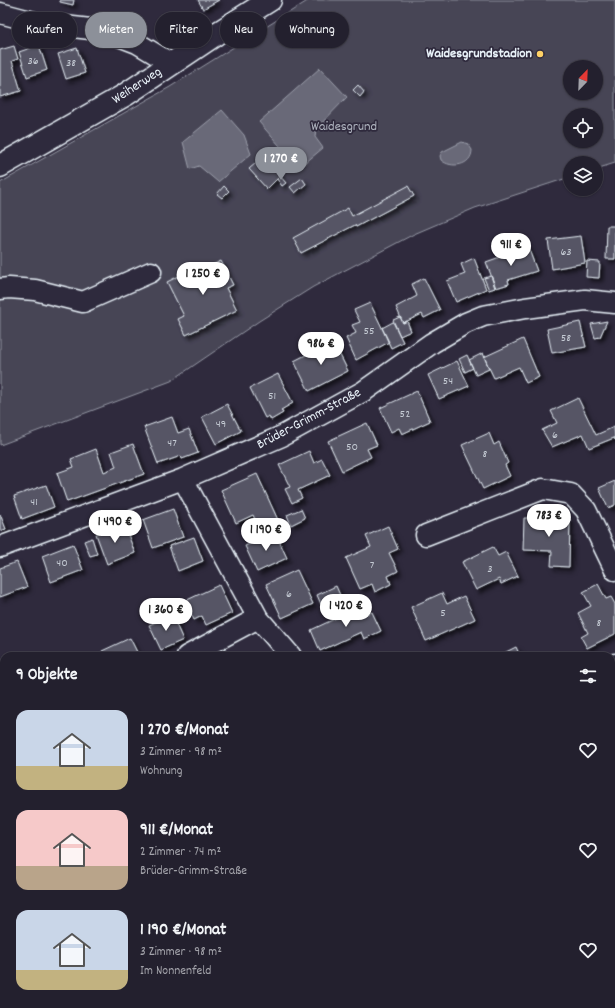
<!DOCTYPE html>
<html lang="de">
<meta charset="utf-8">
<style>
body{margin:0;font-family:Dekko,sans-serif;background:#2b2836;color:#f1f3f6;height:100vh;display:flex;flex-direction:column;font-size:15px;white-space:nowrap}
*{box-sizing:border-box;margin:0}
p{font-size:13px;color:#a3a3aa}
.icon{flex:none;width:22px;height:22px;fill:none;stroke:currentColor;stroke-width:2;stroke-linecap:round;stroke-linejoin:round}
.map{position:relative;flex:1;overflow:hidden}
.side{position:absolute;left:0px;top:652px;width:615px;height:356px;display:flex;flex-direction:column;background:#23202e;border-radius:12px 12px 0 0;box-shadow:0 1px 3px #0004,0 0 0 1px #403e4a}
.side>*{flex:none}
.top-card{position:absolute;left:12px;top:12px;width:400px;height:36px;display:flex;gap:8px}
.needle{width:26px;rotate:23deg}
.buttons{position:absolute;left:563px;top:60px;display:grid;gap:8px}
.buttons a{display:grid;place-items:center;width:40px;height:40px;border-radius:50%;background:#23202e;box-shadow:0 1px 3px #0004,0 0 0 1px #403e4a;font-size:20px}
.price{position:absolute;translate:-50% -34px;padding:0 9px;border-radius:14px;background:#fff;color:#222;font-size:13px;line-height:26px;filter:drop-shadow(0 1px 2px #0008)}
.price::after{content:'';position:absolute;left:50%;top:24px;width:12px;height:9px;margin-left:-6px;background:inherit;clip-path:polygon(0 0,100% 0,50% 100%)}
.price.on{background:#8c9099;color:#fff}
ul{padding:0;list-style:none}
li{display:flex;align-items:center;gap:12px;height:100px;padding:0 16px}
li span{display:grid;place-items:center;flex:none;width:112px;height:80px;border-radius:12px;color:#555}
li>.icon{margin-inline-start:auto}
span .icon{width:48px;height:48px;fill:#fffc;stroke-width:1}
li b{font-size:17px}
h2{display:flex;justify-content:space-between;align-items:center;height:48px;padding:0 16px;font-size:17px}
.tag{padding:0 14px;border-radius:18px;background:#23202e;box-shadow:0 1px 3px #0004,0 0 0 1px #403e4a;font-size:14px;line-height:36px}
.tag.on{background:#8c9099;color:#fff}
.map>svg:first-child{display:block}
</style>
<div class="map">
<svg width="615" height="1008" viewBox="0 0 615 1008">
<defs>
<filter id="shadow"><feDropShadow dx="3.5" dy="3.5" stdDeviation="2" flood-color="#0009"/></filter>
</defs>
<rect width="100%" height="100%" fill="#2f2a3d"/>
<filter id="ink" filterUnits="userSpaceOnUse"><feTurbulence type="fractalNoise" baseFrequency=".025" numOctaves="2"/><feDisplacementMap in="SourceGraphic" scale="8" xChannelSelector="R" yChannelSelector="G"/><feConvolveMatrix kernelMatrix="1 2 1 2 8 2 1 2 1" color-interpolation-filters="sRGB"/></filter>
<g filter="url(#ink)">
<path fill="#3b3749" d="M613 681 615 685V871H611V682Z"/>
<path fill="#464455" stroke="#979aa6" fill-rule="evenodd" d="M309 0H615V163L596 169V163H570V177L475 208 414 234 313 287 259 321 171 381 0 445V183L170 87ZM570 67H596V93H570ZM570 115H596V141H570Z"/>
<path fill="#696978" stroke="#9c9fab" d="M320 68 347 97 316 129 315 137 323 148 299 168 259 122Z
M222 110 244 135 251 154 218 182 199 166 190 169 183 142Z
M462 142 468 144 472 150C472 166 451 169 441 160L440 156 442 152Z"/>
<path fill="#575565" stroke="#e8f1f8" filter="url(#shadow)" d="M60 0H74L73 5 60 2Z
M198 0H219L203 9Z
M39 45 47 70 27 77 19 52Z
M14 46 18 59 12 61 21 91 0 97V50Z
M77 48 85 73 66 79 58 54Z
M358 85 364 92 360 97 353 90Z
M263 157 280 176 267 189 249 169Z
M280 176 286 183 282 186 277 179Z
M302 178 306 184 295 193 290 187Z
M224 186 229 191 222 198 217 194Z
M408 186 414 196 356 227 355 225 301 253 293 238 348 208 352 216Z
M607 226H615V259H606Z
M581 236 585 263 552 269 548 240Z
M528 247 537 271 508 280 509 284 496 288 486 262Z
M474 258 486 289 456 302 447 281 465 274 461 264Z
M221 261 233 285 226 288 237 310 186 335 178 319 184 316 167 282 197 267 199 271Z
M587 261 600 262 599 278 586 277Z
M491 276 495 288 489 290 484 278Z
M424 278 440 310 424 318 422 314 403 323 396 307 417 296 412 284Z
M370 303 389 342 356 360 346 338 356 333 352 325 360 322 354 310Z
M400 317 403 323 407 321 411 331 400 336 393 320Z
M607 321 600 337 595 338 591 324Z
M393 322 403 342 391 348 382 328Z
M580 322 586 347 552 353 547 329Z
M523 339 539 377 526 383 519 367 494 378 484 357Z
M333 341 348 371 309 391 294 361Z
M483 353 489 369 476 375 469 360Z
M467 355 473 368 465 372 459 359Z
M457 361 469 386 439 399 428 375Z
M278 374 293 403 281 410 283 413 271 420 269 416 265 418 250 388Z
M417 391 430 421 402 434 399 428 391 432 380 408Z
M578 398 596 435 614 427 615 440 614 438 589 448 583 434 552 447 542 430 557 423 551 411Z
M227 404 241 431 216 444 202 417Z
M172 417 178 433 189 429 198 453 182 459 181 456 158 464 144 427Z
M367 423 377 445 367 449 371 457 342 471 328 441Z
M489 433 494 445 499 442 508 463 505 465 510 476 483 489 462 445Z
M133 444 144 474 67 502 57 473 74 467 71 459 96 449 104 472 116 467 111 452Z
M309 451 314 463 322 459 330 475 298 490 302 498 292 503 285 489 290 487 279 465Z
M257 474 278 520 259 528 253 515 236 523 221 490Z
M615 481V505L608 508 599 488Z
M46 485 54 507 22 519 14 496Z
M173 509 183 537 153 548 143 520Z
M301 509 305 518 291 525 287 515Z
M0 514 6 529 0 531Z
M524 518 570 519 569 567 551 566 552 551 523 550Z
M124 524 135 553 107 564 96 534Z
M388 526 398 549 389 553 398 571 388 576 391 584 375 592 372 584 360 589 346 558 371 547 366 536Z
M275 532 287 558 257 572 245 546Z
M194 537 203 561 178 571 169 546Z
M92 538 97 554 90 556 84 541Z
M73 544 83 570 51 582 42 556Z
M493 547 498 556 506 552 518 576 501 584 499 579 476 590 462 562Z
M17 562 27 587 0 597V568Z
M297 570 313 604 282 618 266 584Z
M598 584 606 599 611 597 615 604V634L587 648 581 637 588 633 578 613 591 606 583 592Z
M219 585 232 613 206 625 202 616 194 620 185 601Z
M336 586 343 602 324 611 317 595Z
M442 593 447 604 464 596 475 619 426 641 411 607Z
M360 607 364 615 372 612 381 631 364 639 361 632 320 651 311 630Z
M172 615 183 640 161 650 149 625Z
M130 638 139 656H104L102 651Z
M516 647 520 656H498Z
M611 747H615V777L611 776Z
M209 1004H246L245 1008Z
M254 1004H297L296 1008H254Z
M312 1004H347V1008H311Z
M356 1004H383V1008H355Z
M418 1004H452V1008H417Z
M496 1004H533V1008H496Z"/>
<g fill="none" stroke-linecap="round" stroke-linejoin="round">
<defs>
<path id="minor" d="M0 13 38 23 99 30 111 33 137 43 172 64
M0 289 9 288 35 290 83 302 151 272
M183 479 258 618 291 656
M426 535 543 489 571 494 586 510 615 570
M0 547 183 479 282 436 364 391 432 343 466 323 483 316 525 308 585 300 615 303
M187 656 258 618
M611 666 615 664
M0 792 4 784
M0 884 4 892
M0 944 4 939
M131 1004 140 1008
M83 1008 84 1004"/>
<path id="major" d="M0 166 125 95 216 34 270 0"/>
</defs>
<use href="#minor" stroke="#e8f1f8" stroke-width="23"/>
<use href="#major" stroke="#e8f1f8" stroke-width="25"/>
<use href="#minor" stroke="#2f2a3d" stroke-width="20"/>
<use href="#major" stroke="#2f2a3d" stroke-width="22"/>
</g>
</g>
<circle fill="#ffd166" stroke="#2f2a3d" stroke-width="1.5" cx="540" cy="54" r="4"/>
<g text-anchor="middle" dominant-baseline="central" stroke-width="3.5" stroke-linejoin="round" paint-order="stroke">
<g font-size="12" fill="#c4cad3">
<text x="33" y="61">36</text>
<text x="71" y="63">38</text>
<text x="566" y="252">63</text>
<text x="369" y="331">55</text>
<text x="566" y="338">58</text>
<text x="448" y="381">54</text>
<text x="272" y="396">51</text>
<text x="405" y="414">52</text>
<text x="221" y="424">49</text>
<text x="555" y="435">6</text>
<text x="172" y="443">47</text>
<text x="352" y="447">50</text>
<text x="485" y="454">8</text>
<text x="34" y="502">41</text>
<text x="62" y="563">40</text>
<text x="372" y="565">7</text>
<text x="490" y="569">3</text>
<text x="289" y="594">6</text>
<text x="443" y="613">5</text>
<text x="599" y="623">8</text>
</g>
<g font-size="14" font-weight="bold" fill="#e8f1f8" stroke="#2f2a3d" text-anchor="end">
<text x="532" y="54">Waidesgrundstadion</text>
</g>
<g font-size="14" fill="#e8f1f8" stroke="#2f2a3d">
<text transform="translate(137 86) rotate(-33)">Weiherweg</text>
<text transform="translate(309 419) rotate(-28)">Brüder-Grimm-Straße</text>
</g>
<g font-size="14" fill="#afb4bf" stroke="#2f2a3d">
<text x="344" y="127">Waidesgrund</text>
</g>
</g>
</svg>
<div class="buttons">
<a><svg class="needle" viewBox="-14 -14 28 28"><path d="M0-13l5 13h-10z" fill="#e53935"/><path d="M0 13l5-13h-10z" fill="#a3a3aa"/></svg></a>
<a><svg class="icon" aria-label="locate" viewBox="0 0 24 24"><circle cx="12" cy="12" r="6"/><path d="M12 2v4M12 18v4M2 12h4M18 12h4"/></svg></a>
<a><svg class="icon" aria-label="layers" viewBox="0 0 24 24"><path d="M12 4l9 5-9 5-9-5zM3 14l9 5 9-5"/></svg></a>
</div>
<b class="price on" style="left:281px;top:181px">1 270 €</b>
<b class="price" style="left:511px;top:267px">911 €</b>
<b class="price" style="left:203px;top:296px">1 250 €</b>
<b class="price" style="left:321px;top:366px">986 €</b>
<b class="price" style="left:549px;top:538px">783 €</b>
<b class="price" style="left:115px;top:544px">1 490 €</b>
<b class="price" style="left:266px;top:552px">1 190 €</b>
<b class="price" style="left:346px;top:628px">1 420 €</b>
<b class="price" style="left:166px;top:632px">1 360 €</b>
<div class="top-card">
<a class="tag">Kaufen</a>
<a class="tag on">Mieten</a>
<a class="tag">Filter</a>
<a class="tag">Neu</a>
<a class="tag">Wohnung</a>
</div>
<section class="side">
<h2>9 Objekte<svg class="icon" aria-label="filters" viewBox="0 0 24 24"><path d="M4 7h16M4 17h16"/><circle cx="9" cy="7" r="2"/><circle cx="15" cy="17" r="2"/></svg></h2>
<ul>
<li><span style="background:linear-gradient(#c9d6e8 70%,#c2b280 0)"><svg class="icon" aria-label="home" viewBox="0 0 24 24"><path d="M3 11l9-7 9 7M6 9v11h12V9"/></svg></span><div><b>1 270 €/Monat</b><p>3 Zimmer · 98 m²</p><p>Wohnung</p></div><svg class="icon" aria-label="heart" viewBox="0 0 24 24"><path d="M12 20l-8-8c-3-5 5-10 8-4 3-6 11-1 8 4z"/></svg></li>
<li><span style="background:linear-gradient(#f6c9c9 70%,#b9a48a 0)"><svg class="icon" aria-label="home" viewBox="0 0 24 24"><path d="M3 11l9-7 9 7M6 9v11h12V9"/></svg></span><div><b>911 €/Monat</b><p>2 Zimmer · 74 m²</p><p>Brüder-Grimm-Straße</p></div><svg class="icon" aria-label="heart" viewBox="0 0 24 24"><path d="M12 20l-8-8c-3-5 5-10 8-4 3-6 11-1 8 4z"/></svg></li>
<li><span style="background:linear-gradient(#c9d6e8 75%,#c2b280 0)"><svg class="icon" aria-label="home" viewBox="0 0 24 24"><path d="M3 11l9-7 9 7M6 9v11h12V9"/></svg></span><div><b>1 190 €/Monat</b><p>3 Zimmer · 98 m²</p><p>Im Nonnenfeld</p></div><svg class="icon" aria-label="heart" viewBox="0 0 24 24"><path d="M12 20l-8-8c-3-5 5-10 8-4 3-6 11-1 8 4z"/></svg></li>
</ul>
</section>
</div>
